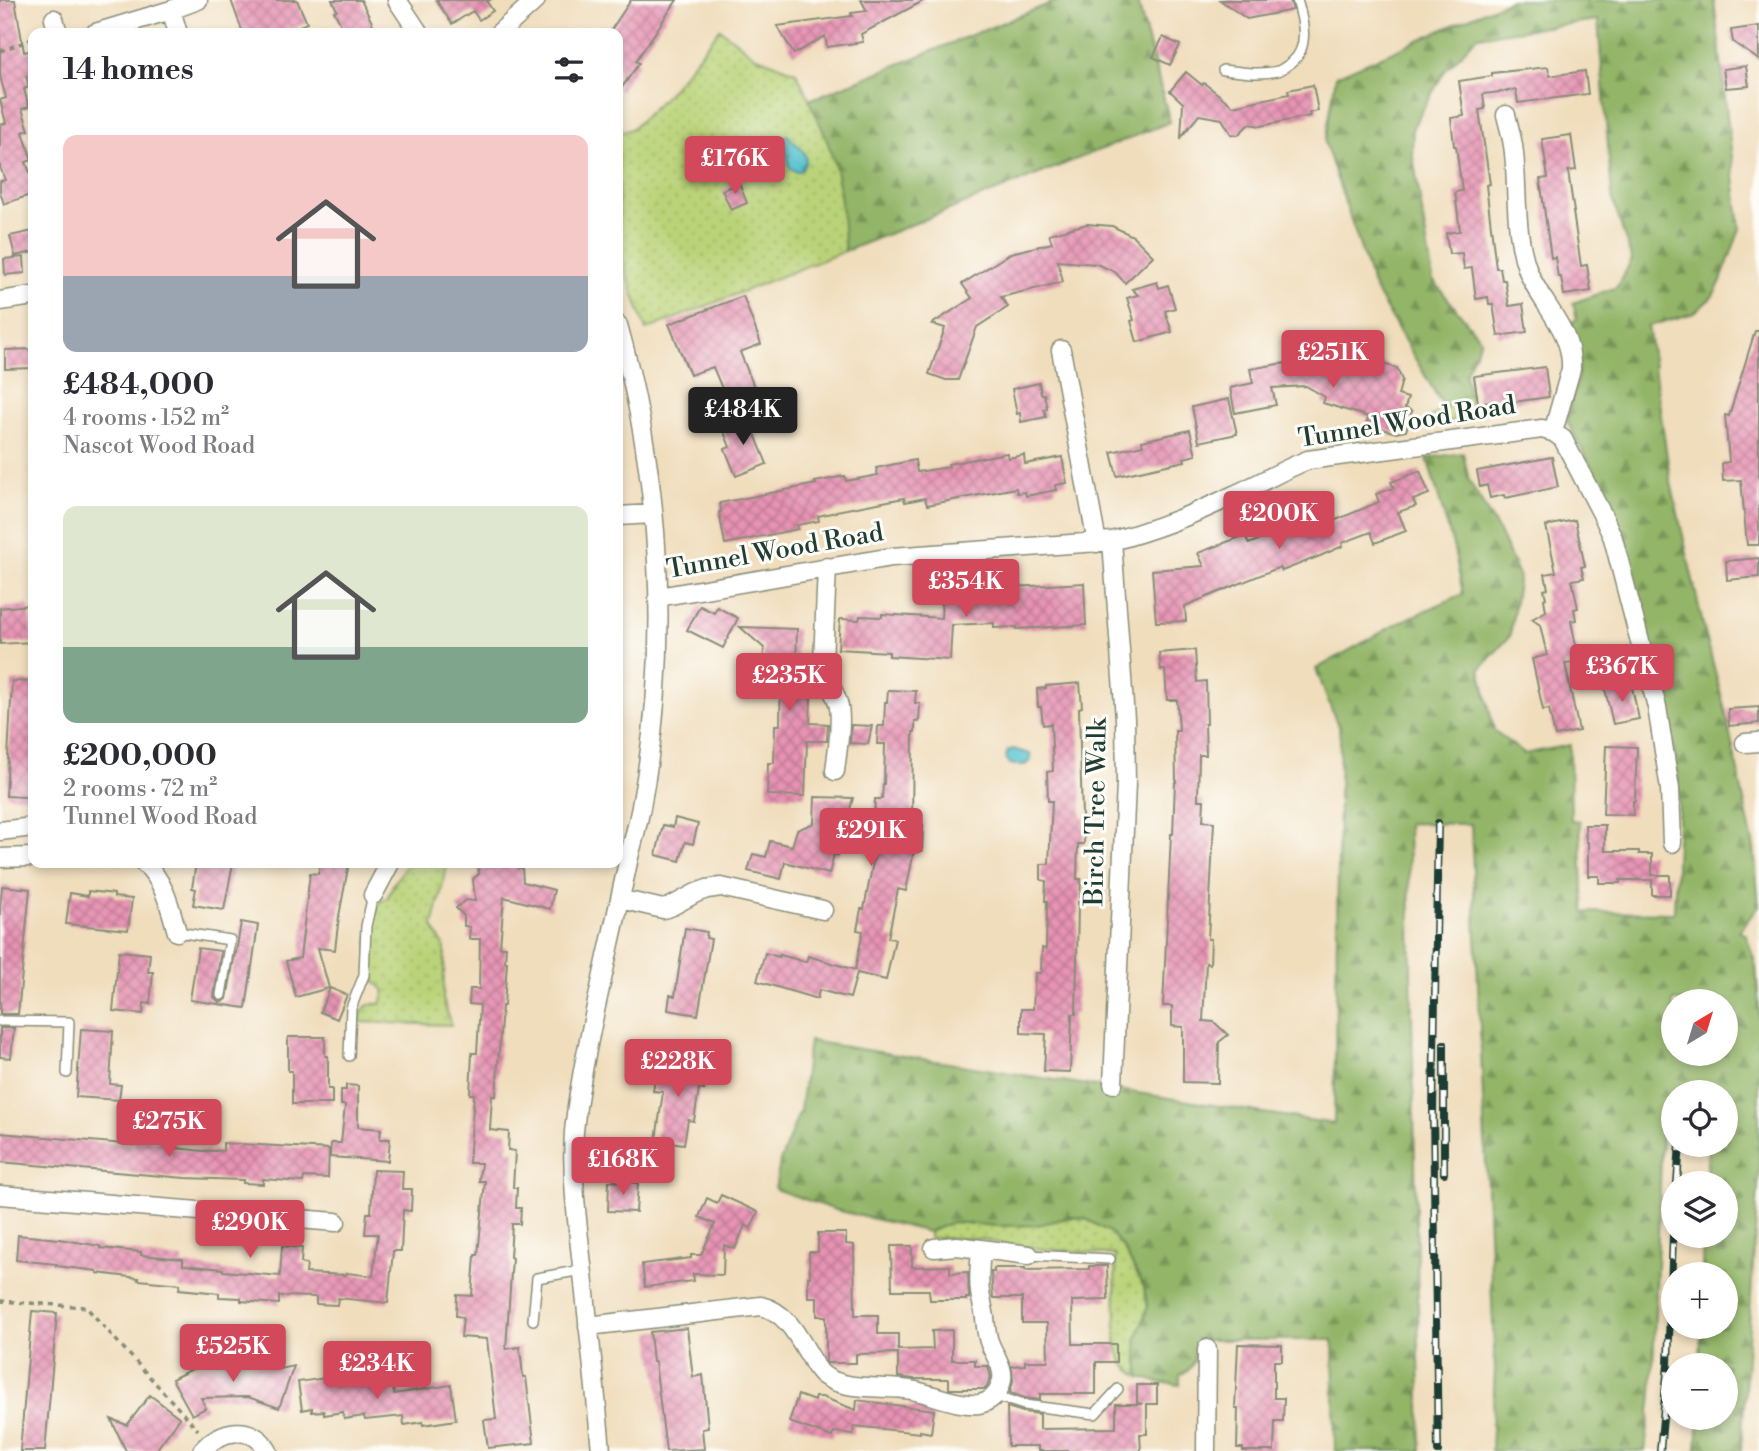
<!DOCTYPE html>
<meta charset="utf-8">
<style>
body{margin:0;font-family:"Libre Bodoni",serif;background:#f7f7f7;color:#2b2b33;height:100vh;display:flex;flex-direction:column;font-size:26px;white-space:nowrap}
*{box-sizing:border-box;margin:0}
p{font-size:23px;color:#7c7c81}
.icon{flex:none;width:38px;height:38px;fill:none;stroke:currentColor;stroke-width:2;stroke-linecap:round;stroke-linejoin:round}
.map{position:relative;flex:1;overflow:hidden}
.panel{position:absolute;left:28px;top:28px;width:595px;height:840px;display:flex;flex-direction:column;background:#fff;border-radius:14px;box-shadow:0 4px 10px #0003}
.panel>*{flex:none}
.needle{width:46px;rotate:38deg}
.tools{position:absolute;left:1661px;top:989px;display:grid;gap:14px}
.tools a{display:grid;place-items:center;width:77px;height:77px;border-radius:50%;background:#fff;box-shadow:0 4px 10px #0003;font-size:35px}
.price{position:absolute;translate:-50% -60px;padding:0 16px;border-radius:7px;background:#d1495b;color:#fff;font-size:23px;line-height:46px;filter:drop-shadow(0 2px 4px #0008)}
.price::after{content:'';position:absolute;left:50%;top:42px;width:21px;height:16px;margin-left:-10px;background:inherit;clip-path:polygon(0 0,100% 0,50% 100%)}
.price.on{background:#222;color:#fff}
ul{padding:0;list-style:none}
li{display:grid;align-content:center;gap:14px;height:371px;padding:0 35px}
li span{display:grid;place-items:center;height:217px;border-radius:14px;color:#555}
li>.icon{margin-inline-start:auto}
span .icon{width:126px;height:126px;fill:#fffc;stroke-width:1}
li b{font-size:30px}
h2{display:flex;justify-content:space-between;align-items:center;height:84px;padding:0 35px;font-size:30px}
.map>svg:first-child{display:block}
</style>
<div class="map">
<svg width="1759" height="1451" viewBox="0 0 1759 1451">
<defs>
<pattern id="grass-dots" width="8" height="8" patternUnits="userSpaceOnUse" patternTransform="scale(1.75)"><rect width="8" height="8" fill="#bad378"/><path d="M2 2h.1M6 6h.1" fill="none" stroke="#9fb668" stroke-width="1.8" stroke-linecap="round"/></pattern>
<pattern id="forest-firs" width="22" height="20" patternUnits="userSpaceOnUse" patternTransform="scale(1.75)"><rect width="22" height="20" fill="#93b568"/><path d="M5 1l3.5 6h-7zM16 11l3.5 6h-7z" fill="#779456"/></pattern>
<pattern id="water-ripples" width="26" height="14" patternUnits="userSpaceOnUse" patternTransform="scale(1.75)"><rect width="26" height="14" fill="#56c2cf"/><path d="M2 4q2-2 4 0t4 0M15 11q2-2 4 0t4 0" fill="none" stroke="#479fa9"/></pattern>
<pattern id="building-cross-hatch" width="8" height="8" patternUnits="userSpaceOnUse" patternTransform="scale(1.75)"><rect width="8" height="8" fill="#e793b3"/><path d="M0 0l8 8M0 8l8-8" fill="none" stroke="#bb7992"/></pattern>
</defs>
<rect width="100%" height="100%" fill="#fdfcf7"/>
<filter id="ink" filterUnits="userSpaceOnUse"><feTurbulence type="fractalNoise" baseFrequency=".0143" numOctaves="2"/><feDisplacementMap in="SourceGraphic" scale="14" xChannelSelector="R" yChannelSelector="G"/><feConvolveMatrix kernelMatrix="1 2 1 2 8 2 1 2 1" color-interpolation-filters="sRGB"/></filter>
<filter id="wash" filterUnits="userSpaceOnUse"><feTurbulence type="fractalNoise" baseFrequency=".00686" numOctaves="4" result="noise"/><feDisplacementMap in="SourceGraphic" scale="28" xChannelSelector="R" yChannelSelector="G"/><feGaussianBlur stdDeviation="1.57" result="paint"/><feColorMatrix in="noise" values="0 0 0 0 0 0 0 0 0 0 0 0 0 0 0 0 0 1.4 0 .05"/><feComposite in="paint" operator="in"/></filter>
<g filter="url(#wash)">
<rect width="100%" height="100%" fill="#f0ddbc"/>
<path fill="url(#grass-dots)" stroke="#6c8856" stroke-width="2" d="M1059 0H1137L1170 122 646 330 618 249V134L633 128 671 90 720 29 755 56 796 72 810 100Z
M1469 394 1472 418 1423 425V422Z
M408 863H451L447 866 433 926 445 949 443 999 451 1025 358 1022C364 1008 364 1002 381 1004L385 991 374 981 369 972V937L379 903 388 897 394 883Z
M1072 1217 1086 1219 1111 1233 1124 1249 1144 1287 1148 1307 1136 1340 1140 1377C1122 1366 1119 1359 1116 1339L1115 1255 1021 1247 1002 1244 982 1239 929 1238V1232L952 1222 998 1226 1037 1225Z"/>
<path fill="url(#forest-firs)" stroke="#59794e" stroke-width="2" fill-rule="evenodd" d="M1059 0H1137L1170 122 845 251C842 221 842 191 834 162 828 140 819 120 809 100Z
M1510 0H1714L1740 229 1720 283 1712 297 1694 313 1648 326 1670 478 1703 625 1725 710 1754 848 1759 906 1739 931 1746 934 1756 966 1759 1008V1172L1741 1451H1697L1699 1418H1726V1365H1700L1701 1327 1726 1326V1274H1702L1703 1236H1726V1183H1706L1708 1145 1726 1144V1092H1673V1106L1663 1107 1652 1395 1645 1451H1491L1495 1369 1471 824 1408 823 1421 1451H1335L1333 1340H1197C1194 1356 1198 1366 1180 1375V1385L1157 1382 1140 1377 1136 1340 1148 1307 1144 1287 1124 1249 1111 1233 1086 1219 1072 1217 1037 1225 998 1226 952 1222 929 1232 836 1210 775 1189 780 1162 800 1110 809 1041 1334 1124 1340 739 1339 729 1316 669 1400 622 1463 594 1454 549 1427 458 1463 453 1469 481 1498 530 1519 575 1510 636 1480 669 1494 730 1524 754 1570 745 1571 820 1580 821 1584 912 1674 913 1679 797 1676 764 1669 721 1620 528 1608 500 1567 421C1570 398 1582 374 1579 352 1578 342 1574 333 1571 323L1577 319 1573 303 1617 287 1632 260 1612 197 1598 20 1478 36 1444 72 1413 127 1412 150 1433 280 1481 340 1465 374 1469 394 1444 408 1374 288 1325 143 1336 76ZM1673 1001H1726V1054H1673Z"/>
<path fill="url(#water-ripples)" stroke="#3a8082" stroke-width="2" d="M786 135 789 136C797 148 814 153 801 170L797 172 789 167 787 155 782 146 783 138Z
M1013 749 1030 754 1031 760 1025 765C1016 765 1007 767 1006 756L1008 751Z"/>
<g id="blocks">
<path fill="url(#building-cross-hatch)" d="M0 0H15L24 52 33 50V74L26 76 29 87 24 89 29 107 22 109 29 130 23 132 32 160 26 162 33 181V194L4 204 0 192V181L5 180 0 167V125L6 123 0 100 6 98 0 76Z
M231 0H297L307 23 283 33H243Z
M332 0H361L377 33H345L334 11 337 10Z
M436 0H490L487 2 493 11 479 20 473 11 452 24Z
M631 0H677L636 61 639 63 618 93V33H609Z
M861 0H925L861 34 863 42 827 47 825 36 794 54 777 26 852 16 851 13 867 11Z
M1220 0H1290L1293 10 1247 19Z
M1759 26V60L1733 42 1731 30Z
M1163 37 1180 45 1170 65 1153 57Z
M1746 66 1749 86 1726 88 1723 69Z
M1548 67 1550 76 1585 71 1588 94 1518 103 1516 90 1483 94 1485 109 1479 110 1490 184 1486 185 1496 268H1500L1502 280H1505L1509 306 1523 304 1527 332 1498 336 1493 304H1489L1488 297 1476 299 1472 268 1464 269 1462 253 1449 254 1446 233 1460 231 1455 192 1462 191 1456 146H1454L1451 118 1464 116 1459 81 1492 76V73Z
M1186 72 1202 85 1204 83 1233 106 1289 94 1288 90 1313 85 1318 111 1309 113 1310 116 1261 126 1249 124 1238 135 1231 134 1222 119 1199 115 1181 137 1183 103 1170 91Z
M1571 135 1576 170 1568 171 1574 212H1573L1581 266 1587 265 1591 291 1564 295 1561 277H1558L1555 257 1551 258 1540 179 1548 178 1542 139Z
M739 183 747 203 731 210 722 190Z
M1087 224 1112 226 1133 236 1153 256 1125 283 1115 272 1097 264 1058 261 1063 282 1001 297 1008 307 977 327 958 380H946L929 374 945 328 932 324 972 298 962 284 1011 253 1052 243 1049 234Z
M33 231V252L15 256 10 236Z
M24 257 25 273 5 275 4 259Z
M1157 282 1159 288 1168 285 1175 308 1165 311 1172 332 1137 342 1131 321 1134 320 1127 298 1138 295 1132 289Z
M743 296 761 344 740 352 761 404 733 415 713 367 690 375 669 324Z
M1755 331H1759V545H1747L1741 480 1723 481 1722 463 1729 462 1725 415 1729 416Z
M33 349V368L5 369V350Z
M1329 359V364L1359 373 1377 362 1397 368 1402 380 1398 395 1408 398 1405 408 1412 411 1406 431 1396 433 1366 424 1369 417 1323 403 1325 397 1306 386 1272 388 1276 405 1235 413 1230 388 1253 383 1250 369 1278 364Z
M1545 367 1549 397 1492 405V401L1478 403 1474 376Z
M1039 383 1041 394H1044L1047 408 1044 409 1046 417 1021 422 1020 413 1017 414 1012 389Z
M1229 399 1237 434 1199 442 1192 407Z
M748 417 767 464 736 476 725 449 730 447 722 427Z
M1190 430 1196 455 1184 458 1185 461 1117 476 1111 452 1143 445 1142 441Z
M1007 453 1008 458 1024 455 1025 464 1062 457 1067 483 1055 485 1056 490 1026 496 1025 492 1017 493 1016 488 927 505 925 498 905 502 904 498 836 511V512L818 516 819 521 797 525 798 529 725 544 719 512H721L720 503 816 484 815 482 845 476 846 481 878 475 876 468 915 460 917 472 949 467 948 464Z
M1552 457 1558 487 1505 498 1504 495 1490 498 1487 485 1480 487 1477 471Z
M1420 471 1429 494 1413 500 1416 506 1398 512 1406 531 1375 543 1371 532 1342 543 1343 546 1320 556 1282 571 1280 567 1185 606 1186 621 1156 622 1152 570 1204 566 1198 553 1245 535 1249 544 1288 528 1289 530 1308 523 1310 531 1379 502 1376 494 1394 488 1391 482Z
M1575 520 1585 566 1581 567 1584 578 1572 580 1578 608 1574 609 1576 620 1571 621 1579 661 1565 664 1579 731 1555 736 1549 709 1543 710 1532 659 1547 655 1540 625 1532 619 1546 611 1544 599 1546 598 1544 590 1548 589 1545 574 1556 572 1546 526Z
M1759 558V577L1727 580 1726 561Z
M1084 583 1086 625 1017 629V627L994 628V623L952 625 950 660 889 656V652L838 649 840 619 859 620 860 616 882 617V614L941 618 943 584 961 585 960 590Z
M29 605 32 642 0 644V608Z
M700 606 714 613 717 607 738 618 723 648 687 630Z
M740 627 797 629 796 671 812 672 810 723 828 724 827 741H807L805 796 767 795 768 763H774L775 725H780L781 666H763L764 648Z
M1195 650 1197 682 1206 681 1207 724H1205L1206 755H1199L1198 800H1204L1203 821 1214 822 1208 939H1211L1210 964 1206 963 1203 1021 1214 1022 1228 1035 1219 1042 1218 1083 1183 1082V1027L1172 1026V1006H1163L1171 834H1173L1175 782H1176L1175 731H1179L1177 700H1167L1165 670H1161L1159 653Z
M12 681 32 682 33 685V795H27V797L6 796Z
M1080 683 1082 707 1079 708 1082 818H1085L1084 844H1078L1077 879H1081L1080 902H1078L1076 1014H1072L1070 1072 1044 1071 1046 1034 1021 1033V1009H1033L1035 973H1041L1042 948 1046 949 1047 901H1045L1046 881 1041 880V864H1049L1052 801H1048L1047 772 1053 771 1051 724 1043 725 1041 707H1038L1037 689 1046 688V686Z
M1631 683 1639 719 1613 724 1605 689Z
M888 690 916 691 915 703H920L919 722 915 721V732H913L912 825H923L922 851H914L906 891 898 889 888 938 895 939 886 980 857 973 850 998 819 990 817 999 757 981 765 953 779 957 780 955 806 962 808 956 855 970 863 931 857 930 861 909H864L877 841H873L875 799H882L883 784H884L885 744H877L878 726H884L885 702H887Z
M1759 707V723L1729 726 1728 709Z
M851 725 872 726 868 744 850 743Z
M1606 746 1637 747 1635 801H1633V815L1603 814Z
M815 797 853 798 838 855 834 854 829 874 785 862 781 879 748 871 753 854 766 857 770 841 792 846 797 830 814 823Z
M675 818 698 824 693 844 685 842 680 861 656 855 663 825 673 827Z
M1585 825H1605V851H1639V854H1652V875H1670V895H1652V880H1620V883H1599V876H1588V842H1586Z
M196 863H233L224 910 193 905 196 889 192 888Z
M321 863H349L339 916 335 950 318 948 329 988 296 997 286 961 300 958 310 873 318 874Z
M486 863H518V868L522 867 523 882 554 890 550 909 504 897 500 947H506L505 962H507L504 1006H502L496 1096H492L490 1130 509 1132 508 1150 515 1151 513 1188H517L516 1208H521L520 1224H512L510 1257 512 1258 506 1349 520 1347 523 1377H526L534 1443 488 1448 484 1420 496 1419 487 1339 461 1337 463 1317 456 1316 457 1295 472 1296 475 1255H478L485 1181H479L481 1163H469L474 1094H470L472 1053H477L480 1005 469 1004 470 989H479L480 939H469L470 927 464 926V916L456 908 466 900 475 901 473 879 479 874 478 864Z
M2 886 30 889 18 1014H0V908Z
M88 891 114 894V897L132 899 128 930 66 924 70 893 88 896Z
M241 922 258 925 246 1008 190 1000 198 948 221 951 214 997 219 1002 224 1001 227 999 235 953H236Z
M685 928 707 932 706 938 711 939 698 1015 668 1010 670 995 675 996Z
M119 951 150 954 148 972H153L150 1004 144 1003 143 1014 113 1011Z
M330 988 347 995 337 1019 320 1012Z
M0 1028H14L11 1058 0 1057Z
M81 1029 113 1031 110 1084 121 1085 119 1100 76 1097Z
M288 1037H325V1056H328V1089H332V1104H292V1071H288Z
M665 1060 708 1067 704 1090 699 1089 694 1121 688 1120 684 1144 656 1140 663 1092 653 1091 656 1073 663 1075Z
M346 1085 358 1086V1127L381 1129 380 1139H390L388 1161 330 1157 331 1143H341L345 1105H341V1090H346Z
M0 1133 135 1145 136 1139 167 1142 166 1147 203 1151H223V1143L329 1149 328 1178 304 1177 303 1182 263 1179V1184L243 1183V1180L185 1178 0 1162Z
M373 1170 403 1171 402 1189H412L411 1211 403 1210 401 1251H393L388 1303 338 1298 337 1305 316 1304V1297L279 1296V1304L241 1301V1298L219 1297V1293L179 1289 180 1284 138 1280 139 1278 97 1273V1271L56 1266 57 1264 16 1260 18 1235 59 1239 100 1246V1248L141 1252V1255L183 1259V1265L223 1269V1271L280 1276 282 1246 302 1248 301 1263 307 1264 306 1273 346 1275 347 1273 373 1276 378 1234H365L367 1213H371Z
M609 1181 638 1183 636 1212 608 1211Z
M721 1195 758 1212 751 1228 745 1225 735 1249 724 1245 723 1275 693 1274 694 1281 645 1287 642 1264 691 1258V1255H701L715 1224 699 1217 707 1198 717 1203Z
M818 1233H846V1244L854 1245 855 1315H878V1334H898V1350L933 1349 932 1331 952 1330V1360H975V1366H988L991 1377 987 1387 985 1389H949V1379H914L898 1377V1353L856 1354V1363H827L826 1362V1316H817V1297H808V1277H810L809 1252H818Z
M891 1246H912V1267L950 1266V1273L968 1272 969 1298H966V1300H930L929 1290H892Z
M1089 1266H1107L1108 1300 1072 1301 1073 1344H1116V1362H1096V1394H1040V1400L1025 1398 1010 1393 1013 1381 1012 1366 1025 1365V1361H1048L1047 1323H1022V1298H993L991 1272H994V1268H1025V1270L1089 1269Z
M32 1311 57 1313 45 1451H20Z
M687 1328 693 1377 703 1375 708 1428 702 1429 704 1449 666 1451 655 1362H653L650 1332Z
M1238 1344 1282 1345V1361H1274V1398H1284L1283 1421H1275L1274 1451H1243V1448H1237L1238 1408H1235Z
M267 1364 280 1369 294 1366 279 1408 248 1397 201 1398 206 1408 192 1415 172 1379 198 1366Z
M370 1374 373 1390 393 1387 394 1394 451 1385 456 1420 423 1425V1422L404 1425 403 1416 365 1420 364 1416 344 1419 343 1412 324 1415V1411L312 1412V1408L302 1410 298 1382 332 1377 333 1380Z
M1137 1385H1157V1404H1147V1434H1140L1141 1451H1038V1446H1008L1007 1407 1023 1412 1040 1414V1429L1116 1428V1404H1143L1137 1403Z
M150 1395 180 1418 159 1446 157 1451H126L111 1419 127 1425Z
M798 1395 814 1401 815 1397H822L856 1410 857 1400 934 1410 931 1433 920 1431V1433L854 1426 853 1434 834 1432 832 1437 789 1422Z"/>
</g>
</g>
<g filter="url(#ink)">
<use href="#blocks" fill-opacity="0" stroke="#888d78" stroke-width="2"/>
<g fill="none" stroke-linecap="round" stroke-linejoin="round">
<defs>
<path id="lane" d="M1223 70C1241 72 1260 75 1278 71 1283 69 1288 65 1292 62 1310 47 1303 20 1297 0
M177 932 230 940 221 995
M0 1021 69 1022 67 1073
M349 1056 351 1008 364 975 366 926 373 895
M1029 1255 1110 1259
M533 1320 537 1278 582 1270
M995 1396 1024 1405 1095 1414 1118 1389"/>
<path id="street" d="M397 0 419 33
M171 10 198 0
M54 19 58 33
M95 33 171 10 178 33
M499 33 536 0
M1506 115C1509 127 1513 140 1514 153 1518 192 1514 233 1528 271 1541 305 1573 329 1571 369L1553 432 1563 439 1567 447 1604 518 1613 538 1657 707 1670 789 1672 843
M0 301 33 296
M1061 350 1097 543
M618 516 653 514
M1112 541 1125 719 1126 783 1113 1084
M827 567 823 662C824 682 833 686 838 703 843 719 837 753 835 771
M658 597 892 557 1112 541C1154 530 1195 514 1234 495 1259 484 1282 470 1308 460L1542 429 1553 432
M1745 743 1759 742
M0 831 33 827
M0 858 33 857
M144 863C164 880 170 907 177 932
M373 895 390 863
M620 899 663 909 670 907 696 893 707 889 721 887 823 910
M0 1195 336 1222
M934 1248 957 1246 1029 1255
M588 1326 761 1306C787 1312 798 1337 811 1358 814 1364 818 1371 823 1375 845 1392 885 1385 911 1390 934 1394 956 1406 979 1404 990 1402 998 1394 1001 1384 1006 1369 995 1357 990 1344 986 1335 986 1327 985 1318 984 1309 981 1301 980 1292 978 1278 980 1263 981 1249
M202 1451C220 1429 253 1423 268 1451
M601 1451C596 1392 589 1333 583 1274 578 1228 571 1179 574 1132 577 1097 584 1064 591 1030 603 972 617 915 629 857 634 838 639 820 642 801 671 645 661 477 618 325
M1206 1451 1207 1349"/>
</defs>
<use href="#lane" stroke="#888d78" stroke-width="12"/>
<use href="#street" stroke="#888d78" stroke-width="21"/>
<path stroke="#888d78" stroke-width="3.5" stroke-dasharray="5 5" stroke-linecap="butt" d="M0 51 33 39
M0 1301 86 1307 198 1430"/>
<use href="#lane" stroke="#fff" stroke-width="9"/>
<use href="#street" stroke="#fff" stroke-width="18"/>
<defs>
<path id="rail" d="M1438 823 1433 1113 1438 1451
M1444 1173V1044
M1677 1183 1680 1144
M1660 1451 1668 1364 1673 1236"/>
</defs>
<use href="#rail" stroke="#1f3d34" stroke-width="8"/>
<use href="#rail" stroke="#fdfcf7" stroke-width="5" stroke-dasharray="16" stroke-linecap="butt"/>
</g>
</g>
<g text-anchor="middle" dominant-baseline="central" stroke-width="6" stroke-linejoin="round" paint-order="stroke">
<g font-size="26" fill="#1f3d34" stroke="#fdfcf7">
<text transform="translate(1407 422) rotate(-9)">Tunnel Wood Road</text>
<text transform="translate(775 551) rotate(-10)">Tunnel Wood Road</text>
<text transform="translate(1096 812) rotate(-89)">Birch Tree Walk</text>
</g>
</g>
</svg>
<div class="tools">
<a><svg class="needle" viewBox="-14 -14 28 28"><path d="M0-13l5 13h-10z" fill="#e53935"/><path d="M0 13l5-13h-10z" fill="#7c7c81"/></svg></a>
<a><svg class="icon" aria-label="locate" viewBox="0 0 24 24"><circle cx="12" cy="12" r="6"/><path d="M12 2v4M12 18v4M2 12h4M18 12h4"/></svg></a>
<a><svg class="icon" aria-label="layers" viewBox="0 0 24 24"><path d="M12 4l9 5-9 5-9-5zM3 14l9 5 9-5"/></svg></a>
<a>+</a>
<a>−</a>
</div>
<b class="price" style="left:735px;top:196px">£176K</b>
<b class="price" style="left:1333px;top:390px">£251K</b>
<b class="price on" style="left:743px;top:447px">£484K</b>
<b class="price" style="left:1279px;top:551px">£200K</b>
<b class="price" style="left:966px;top:619px">£354K</b>
<b class="price" style="left:1622px;top:704px">£367K</b>
<b class="price" style="left:789px;top:713px">£235K</b>
<b class="price" style="left:871px;top:868px">£291K</b>
<b class="price" style="left:678px;top:1099px">£228K</b>
<b class="price" style="left:169px;top:1159px">£275K</b>
<b class="price" style="left:623px;top:1197px">£168K</b>
<b class="price" style="left:250px;top:1260px">£290K</b>
<b class="price" style="left:233px;top:1384px">£525K</b>
<b class="price" style="left:377px;top:1401px">£234K</b>
<section class="panel">
<h2>14 homes<svg class="icon" aria-label="filters" viewBox="0 0 24 24"><path d="M4 7h16M4 17h16"/><circle cx="9" cy="7" r="2"/><circle cx="15" cy="17" r="2"/></svg></h2>
<ul>
<li><span style="background:linear-gradient(#f6c9c9 65%,#9aa5b1 0)"><svg class="icon" aria-label="home" viewBox="0 0 24 24"><path d="M3 11l9-7 9 7M6 9v11h12V9"/></svg></span><div><b>£484,000</b><p>4 rooms · 152 m²</p><p>Nascot Wood Road</p></div></li>
<li><span style="background:linear-gradient(#dfe7d0 65%,#7fa58c 0)"><svg class="icon" aria-label="home" viewBox="0 0 24 24"><path d="M3 11l9-7 9 7M6 9v11h12V9"/></svg></span><div><b>£200,000</b><p>2 rooms · 72 m²</p><p>Tunnel Wood Road</p></div></li>
</ul>
</section>
</div>
